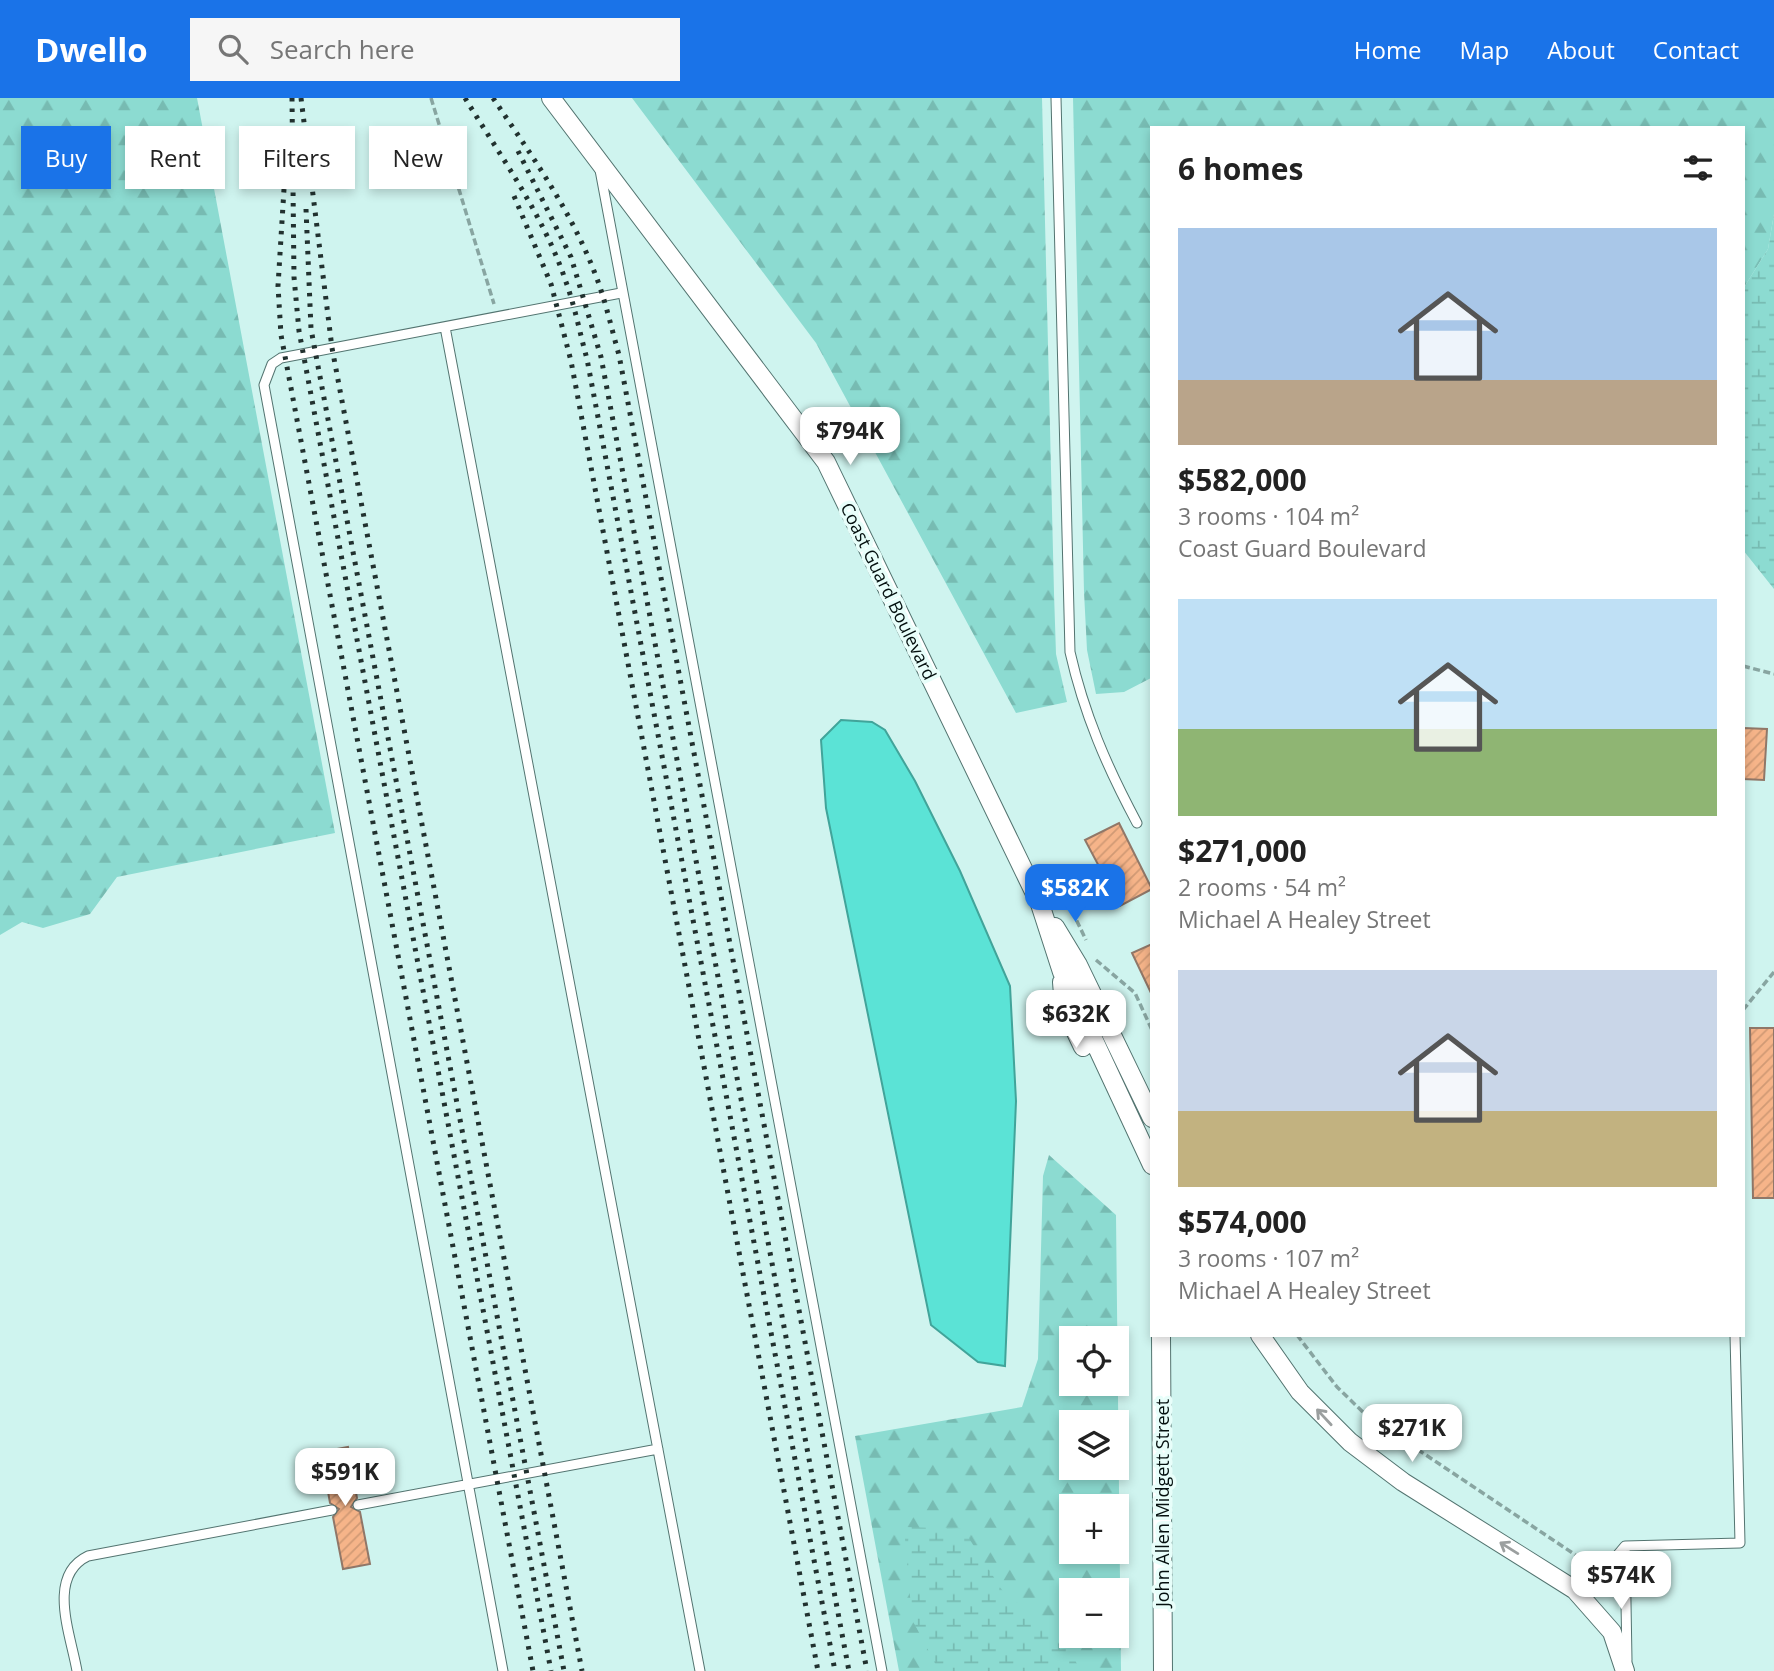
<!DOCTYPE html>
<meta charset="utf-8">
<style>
body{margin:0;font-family:"Open Sans",sans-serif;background:#f6f6f6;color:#222;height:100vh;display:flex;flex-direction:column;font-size:26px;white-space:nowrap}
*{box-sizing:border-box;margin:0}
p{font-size:23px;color:#767676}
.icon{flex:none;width:38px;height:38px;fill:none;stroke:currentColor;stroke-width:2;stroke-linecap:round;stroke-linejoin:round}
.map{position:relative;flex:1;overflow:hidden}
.sheet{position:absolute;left:1150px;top:28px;width:595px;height:1211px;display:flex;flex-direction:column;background:#fff;border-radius:0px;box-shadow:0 4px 10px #0003}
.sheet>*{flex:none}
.banner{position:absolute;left:21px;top:28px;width:665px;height:63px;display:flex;gap:14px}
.buttons{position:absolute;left:1059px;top:1228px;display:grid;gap:14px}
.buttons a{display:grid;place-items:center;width:70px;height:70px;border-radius:0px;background:#fff;box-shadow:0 4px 10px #0003;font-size:35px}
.price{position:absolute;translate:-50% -60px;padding:0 16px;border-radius:14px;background:#fff;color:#222;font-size:23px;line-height:46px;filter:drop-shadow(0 2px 4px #0008)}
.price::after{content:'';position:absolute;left:50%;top:42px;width:21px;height:16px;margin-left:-10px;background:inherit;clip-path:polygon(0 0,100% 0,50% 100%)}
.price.active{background:#1a73e8;color:#fff}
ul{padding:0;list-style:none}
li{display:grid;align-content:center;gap:14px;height:371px;padding:0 28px}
li span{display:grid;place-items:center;height:217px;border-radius:0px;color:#555}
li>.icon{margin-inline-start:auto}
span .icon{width:126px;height:126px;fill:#fffc;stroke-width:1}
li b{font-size:30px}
h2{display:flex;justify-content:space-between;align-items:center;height:84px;padding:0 28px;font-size:30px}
.tag{padding:0 24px;border-radius:0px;background:#fff;box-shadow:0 4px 10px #0003;font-size:24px;line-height:63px}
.tag.active{background:#1a73e8;color:#fff}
header{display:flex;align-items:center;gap:42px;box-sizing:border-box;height:98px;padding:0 35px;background:#1a73e8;color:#fff}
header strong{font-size:33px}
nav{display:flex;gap:38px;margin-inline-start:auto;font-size:24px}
.search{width:490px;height:63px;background:#f6f6f6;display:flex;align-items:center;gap:18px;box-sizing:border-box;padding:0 24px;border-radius:0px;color:#767676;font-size:26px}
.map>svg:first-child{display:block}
</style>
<header>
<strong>Dwello</strong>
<div class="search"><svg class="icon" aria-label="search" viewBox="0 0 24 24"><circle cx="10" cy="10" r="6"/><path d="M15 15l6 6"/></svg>Search here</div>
<nav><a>Home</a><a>Map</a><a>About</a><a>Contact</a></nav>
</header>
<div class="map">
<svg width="1774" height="1573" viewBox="0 0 1774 1573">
<defs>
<pattern id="forest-firs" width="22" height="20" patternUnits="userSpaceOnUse" patternTransform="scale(1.75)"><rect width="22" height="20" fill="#8cdbd1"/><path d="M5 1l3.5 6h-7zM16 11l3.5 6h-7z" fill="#77bbb2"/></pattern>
<pattern id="wetland-marsh" width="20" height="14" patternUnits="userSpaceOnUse" patternTransform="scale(1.75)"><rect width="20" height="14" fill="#8cdbd1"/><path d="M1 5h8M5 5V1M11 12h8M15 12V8" fill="none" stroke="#77bbb2"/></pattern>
<pattern id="building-hatch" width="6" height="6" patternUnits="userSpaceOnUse" patternTransform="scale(1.75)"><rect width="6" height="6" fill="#f6b489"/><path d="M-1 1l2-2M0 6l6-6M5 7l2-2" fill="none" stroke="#d19a75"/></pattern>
</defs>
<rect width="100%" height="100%" fill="#cff4ef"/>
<path fill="url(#forest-firs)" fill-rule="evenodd" d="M0 0H197L335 735 117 779 90 816 43 830 22 824 0 837Z
M632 0H1042L1054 495 1056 556 1067 604 1016 615 816 245Z
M1073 0H1774V116L1768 151 1743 191V30H1152L1151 580 1124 594 1096 596 1087 552 1084 494Z
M1049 1057 1116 1117 1121 1573H899L855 1338 1022 1309 1038 1261 1043 1078ZM1071 1241H1116V1286H1071ZM1071 1325H1116V1370H1071ZM1071 1409H1116V1454H1071ZM1071 1493H1116V1538H1071Z"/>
<path fill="url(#wetland-marsh)" d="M1774 116V491L1743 452V191L1768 151Z
M904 1429 963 1431 1002 1492 1060 1541 1082 1573H939L912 1521Z"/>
<path fill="#5be3d6" stroke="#41a49a" stroke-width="2" d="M841 622 872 624 885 632 915 683 960 773 1010 888 1016 1003 1005 1268 978 1264 931 1227 826 710 821 642Z"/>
<path fill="url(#building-hatch)" stroke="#907768" stroke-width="2" d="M1743 630 1767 631 1764 682 1743 681Z
M1119 725 1152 791 1120 808 1085 742Z
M1152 846V897L1132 855Z
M1750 930H1774V1100H1753Z
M348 1349 357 1400 351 1409 360 1414 370 1466 343 1471 333 1419 339 1411 330 1405 321 1354Z"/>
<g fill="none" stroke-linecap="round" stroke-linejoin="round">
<defs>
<path id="service" d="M1056 0 1070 554C1084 616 1107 669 1137 725
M600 72 882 1573
M445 229 700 1573
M358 1407 658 1351
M1625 1448 1627 1562
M1567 1486 1609 1467 1625 1448 1740 1445 1735 1237
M77 1573C71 1537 46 1478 88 1458L332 1412
M503 1573 264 287 272 266 281 260 621 195"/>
<path id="minor" d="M551 0 826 364 1040 806 1062 874 1152 1067
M1055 829 1078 867 1152 1020
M1062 884 1064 909 1083 949
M1161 1237 1163 1573
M1260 1237 1300 1294 1350 1344 1403 1384 1575 1492 1612 1534 1625 1573"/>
</defs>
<use href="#service" stroke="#537470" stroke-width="11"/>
<use href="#minor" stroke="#537470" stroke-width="20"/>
<path stroke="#88a5a1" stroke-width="3.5" stroke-dasharray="7 3.5" stroke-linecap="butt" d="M431 0 494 206
M1743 568 1774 576
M1095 779 1103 775
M1063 794 1086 842
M1096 862 1135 895 1152 932
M1743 912 1774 874
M1297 1237 1337 1289 1366 1317 1586 1464"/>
<use href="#service" stroke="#fff" stroke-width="9"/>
<use href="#minor" stroke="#fff" stroke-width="18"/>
<path stroke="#21312f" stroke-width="5" stroke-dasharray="3.5 7" stroke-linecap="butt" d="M292 0 294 179 299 233 551 1573
M301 0 332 250 582 1573
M465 0C501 59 544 118 566 184 575 209 580 236 587 261L835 1573
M493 0C530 55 570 111 594 173 605 200 611 229 619 257L867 1573
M518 53 571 159 601 259 849 1573
M284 91 278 188 281 237 533 1573
M514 98 551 186 571 263 818 1573
M306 111 311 231 564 1573"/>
</g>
<defs><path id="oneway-shaft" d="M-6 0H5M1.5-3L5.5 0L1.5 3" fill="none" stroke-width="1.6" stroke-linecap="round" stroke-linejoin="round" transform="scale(1.75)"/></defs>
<g stroke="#9b9f9f">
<use href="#oneway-shaft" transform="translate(1324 1319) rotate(-133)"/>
<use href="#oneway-shaft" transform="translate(1509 1450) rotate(-148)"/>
</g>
<g text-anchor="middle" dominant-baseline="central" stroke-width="7" stroke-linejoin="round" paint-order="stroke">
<g font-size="18" fill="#04100f" stroke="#e8fefa">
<text transform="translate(889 493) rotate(64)">Coast Guard Boulevard</text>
<text transform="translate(1162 1405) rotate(-90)">John Allen Midgett Street</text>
</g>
</g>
</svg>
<div class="buttons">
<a><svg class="icon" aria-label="locate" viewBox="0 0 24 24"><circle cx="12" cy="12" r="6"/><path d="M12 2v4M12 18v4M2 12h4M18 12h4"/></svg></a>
<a><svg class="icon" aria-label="layers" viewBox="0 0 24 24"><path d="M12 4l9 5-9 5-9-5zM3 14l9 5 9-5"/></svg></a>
<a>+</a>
<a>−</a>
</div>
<b class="price" style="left:850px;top:369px">$794K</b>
<b class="price active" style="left:1075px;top:826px">$582K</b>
<b class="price" style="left:1076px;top:952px">$632K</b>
<b class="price" style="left:1412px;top:1366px">$271K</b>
<b class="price" style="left:345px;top:1410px">$591K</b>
<b class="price" style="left:1621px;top:1513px">$574K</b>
<div class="banner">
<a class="tag active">Buy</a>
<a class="tag">Rent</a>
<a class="tag">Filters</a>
<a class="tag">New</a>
</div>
<section class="sheet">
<h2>6 homes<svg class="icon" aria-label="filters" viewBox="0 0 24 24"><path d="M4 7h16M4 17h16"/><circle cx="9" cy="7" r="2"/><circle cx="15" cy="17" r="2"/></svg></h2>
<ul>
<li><span style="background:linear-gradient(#a9c7e8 70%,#b9a48a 0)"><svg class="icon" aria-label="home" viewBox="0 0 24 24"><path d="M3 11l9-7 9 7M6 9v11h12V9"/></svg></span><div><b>$582,000</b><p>3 rooms · 104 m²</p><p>Coast Guard Boulevard</p></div></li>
<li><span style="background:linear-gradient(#bfe0f5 60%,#8fb573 0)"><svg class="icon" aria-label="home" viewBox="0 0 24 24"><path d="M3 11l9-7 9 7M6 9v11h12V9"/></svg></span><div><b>$271,000</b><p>2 rooms · 54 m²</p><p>Michael A Healey Street</p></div></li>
<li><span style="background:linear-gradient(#c9d6e8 65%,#c2b280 0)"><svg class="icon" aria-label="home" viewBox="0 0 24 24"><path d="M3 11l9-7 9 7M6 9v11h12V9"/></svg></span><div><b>$574,000</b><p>3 rooms · 107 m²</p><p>Michael A Healey Street</p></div></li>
</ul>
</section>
</div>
